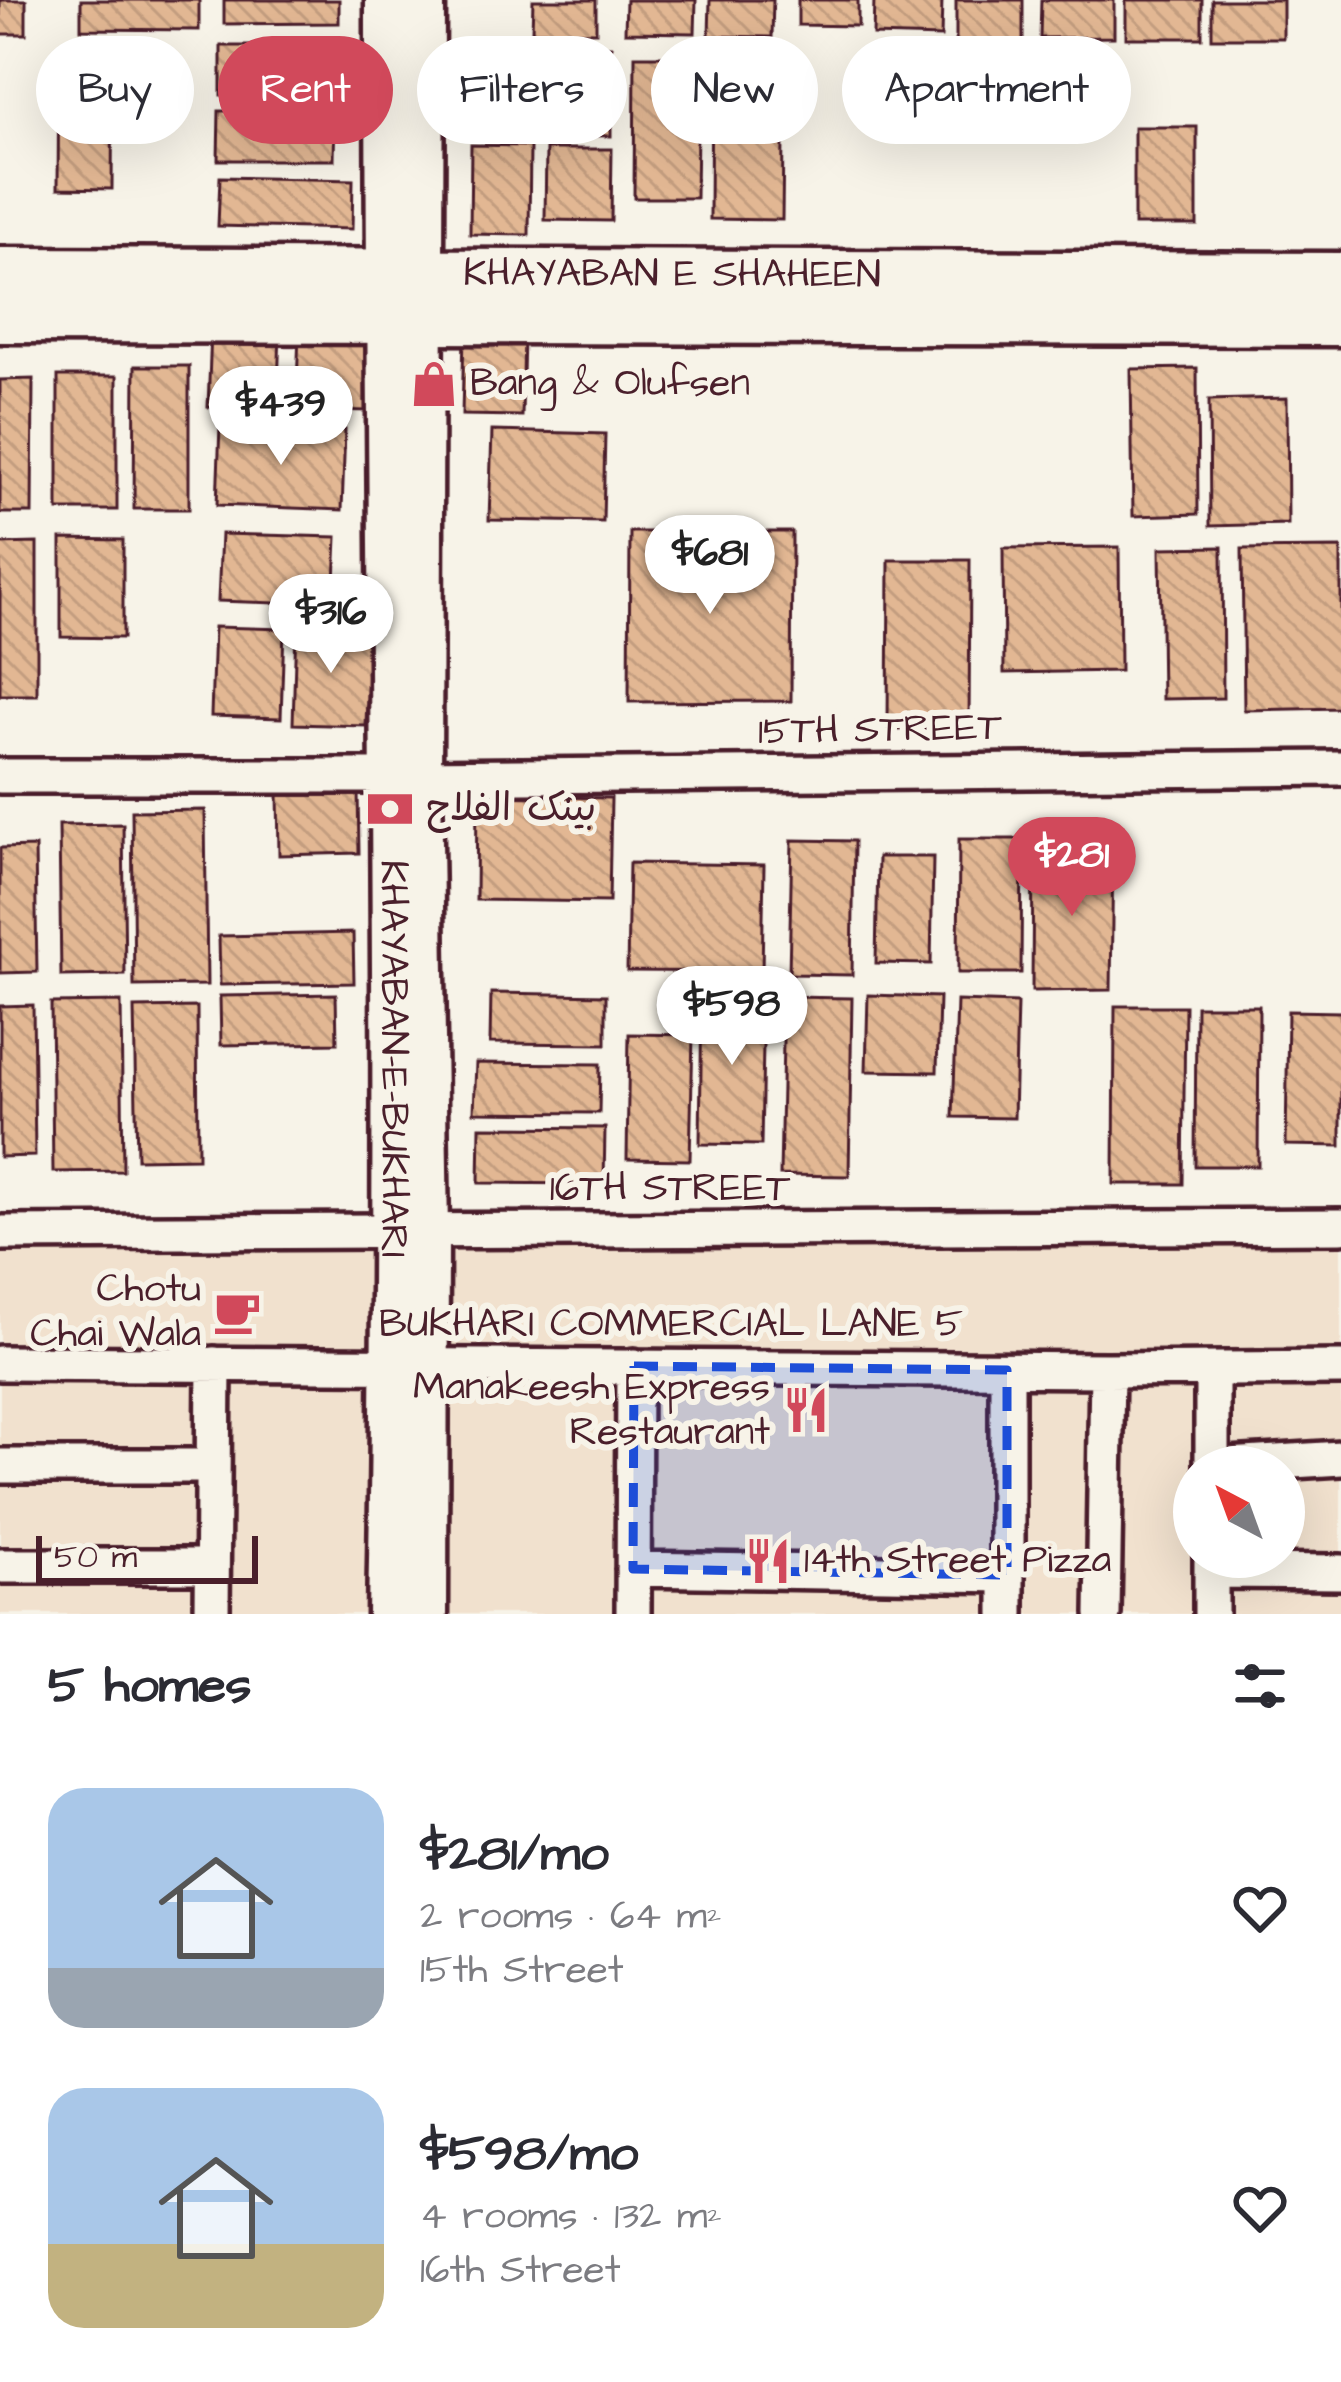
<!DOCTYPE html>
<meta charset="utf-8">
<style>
body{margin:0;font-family:"Architects Daughter","Playpen Sans Arabic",sans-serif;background:#f2f2f3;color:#2b2b33;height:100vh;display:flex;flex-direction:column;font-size:45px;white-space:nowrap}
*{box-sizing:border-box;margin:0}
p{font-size:39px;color:#7c7c81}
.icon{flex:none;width:66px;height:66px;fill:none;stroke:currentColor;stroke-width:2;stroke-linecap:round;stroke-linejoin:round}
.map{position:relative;height:1614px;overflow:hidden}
.details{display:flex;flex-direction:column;background:#fff;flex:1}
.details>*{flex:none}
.hud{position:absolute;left:36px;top:36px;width:1269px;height:108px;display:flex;gap:24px}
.needle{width:78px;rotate:319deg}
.buttons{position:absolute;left:1173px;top:1446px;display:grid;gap:24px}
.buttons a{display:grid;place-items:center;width:132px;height:132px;border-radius:50%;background:#fff;box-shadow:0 12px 48px #0002;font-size:60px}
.scale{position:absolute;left:36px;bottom:30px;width:222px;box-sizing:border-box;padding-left:12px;border:6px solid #4a1f2b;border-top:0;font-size:33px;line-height:42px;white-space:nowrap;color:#4a1f2b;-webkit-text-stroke:9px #f7f3e8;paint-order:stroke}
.price{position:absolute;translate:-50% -102px;padding:0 27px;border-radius:42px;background:#fff;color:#222;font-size:39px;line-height:78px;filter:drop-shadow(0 3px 6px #0008)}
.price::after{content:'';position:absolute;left:50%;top:72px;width:36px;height:27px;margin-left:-18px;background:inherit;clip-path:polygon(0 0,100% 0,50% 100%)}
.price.on{background:#d1495b;color:#fff}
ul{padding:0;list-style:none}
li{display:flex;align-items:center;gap:36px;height:300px;padding:0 48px}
li span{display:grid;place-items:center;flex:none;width:336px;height:240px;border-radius:36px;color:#555}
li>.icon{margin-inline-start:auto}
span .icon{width:144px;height:144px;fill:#fffc;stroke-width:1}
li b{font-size:51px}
h2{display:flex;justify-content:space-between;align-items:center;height:144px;padding:0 48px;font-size:51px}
.tag{padding:0 42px;border-radius:54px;background:#fff;box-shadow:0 12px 48px #0002;font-size:42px;line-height:108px}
.tag.on{background:#d1495b;color:#fff}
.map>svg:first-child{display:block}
</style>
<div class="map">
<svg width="1341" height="1614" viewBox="0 0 1341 1614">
<defs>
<pattern id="building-back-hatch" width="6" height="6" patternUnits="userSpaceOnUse" patternTransform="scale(3)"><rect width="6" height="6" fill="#e2b793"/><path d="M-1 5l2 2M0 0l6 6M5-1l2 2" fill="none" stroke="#c39d7f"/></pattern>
</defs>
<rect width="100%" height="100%" fill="#f7f3e8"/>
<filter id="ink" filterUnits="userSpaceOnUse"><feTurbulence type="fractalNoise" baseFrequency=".00833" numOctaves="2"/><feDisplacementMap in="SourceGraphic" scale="24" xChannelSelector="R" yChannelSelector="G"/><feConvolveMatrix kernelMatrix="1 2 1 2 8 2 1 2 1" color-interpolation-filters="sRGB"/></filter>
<g filter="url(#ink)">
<path fill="#f1e1ce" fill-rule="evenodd" d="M1341 1243V1614H0V1247ZM1194 1467H1284V1557H1194Z"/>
<path fill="url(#building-back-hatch)" stroke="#4a1f2b" stroke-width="3" d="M0 0H26V34H0Z
M81 0H199V30L81 29Z
M224 0H339V23L224 24Z
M533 0H596V32L532 31Z
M626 0H696L695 33 625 32Z
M710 0H773L772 37 709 36Z
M798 0H858V26L798 25Z
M874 0H942L941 37 873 35Z
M956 0H1023V43L956 44Z
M1041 0H1114V37L1040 38Z
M1126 0H1202V38H1126Z
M1212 0H1283V38H1212Z
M221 46H337V95H221Z
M554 46H611V136L553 135Z
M59 55H113L112 189 58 188Z
M635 56H698L696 198H634Z
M711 59H784L782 220 710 219Z
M219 111H335L334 160H218Z
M1134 127H1197V225H1134Z
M471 145 530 146 529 235 470 234Z
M546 149H612L611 221 545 220Z
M220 177 353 180 352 229 218 226Z
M211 332 280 334 277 409 208 407Z
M299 334 370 336 367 411 296 409Z
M464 335 524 336 522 416 462 415Z
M135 366H189V509H134Z
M1197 368 1198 514 1133 516 1131 369Z
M58 376H117V510H58Z
M33 379 32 513H0V380Z
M1287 398 1288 524 1210 526 1209 400Z
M220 425 345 430 342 510 217 505Z
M492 431 605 434 603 522 489 520Z
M630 532H792L791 701 629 702Z
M221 534 337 537 334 605 218 601Z
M61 539 123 540V638L61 637Z
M37 543V695H0V544Z
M1119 547 1120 671 1004 673 1003 548Z
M1222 547 1223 698 1162 699 1160 548Z
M1341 548V708L1244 710 1242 549Z
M889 560H970L969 729 888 730Z
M296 626 369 628 366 726 293 724Z
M214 627 284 629 281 718 211 716Z
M358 790 359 853 279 855 278 791Z
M477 796 611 798 609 902 476 900Z
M205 810 207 985 134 986 132 811Z
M123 824 125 975 61 976 59 825Z
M959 839H1022L1021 973H958Z
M792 840 854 841 852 975 789 974Z
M35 847 37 972 0 973V848Z
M1033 847 1113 848 1111 990 1032 991Z
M878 857H933L931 964 876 963Z
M629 863 764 865 762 972 627 971Z
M353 933 354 983 220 985 219 936Z
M702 992 764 993 761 1145 700 1144Z
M491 993 606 995V1044L490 1043Z
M336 994 337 1043 221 1045 220 996Z
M868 995 939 997 937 1072 866 1071Z
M784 997 852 998 849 1176 780 1175Z
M957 1001 1017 1003 1014 1118 953 1117Z
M121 1002 123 1171 53 1172 51 1003Z
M33 1005 35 1156 0 1157V1006Z
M1115 1006H1185L1183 1184H1114Z
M1196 1006H1259L1258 1166H1195Z
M197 1007 198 1158 137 1159 134 1008Z
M1288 1011 1341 1012V1146L1286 1145Z
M629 1034 693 1035 690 1160 627 1159Z
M476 1063 600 1064 599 1113 474 1112Z
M480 1127 605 1128 604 1184 479 1183Z"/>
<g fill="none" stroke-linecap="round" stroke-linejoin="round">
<defs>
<path id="minor" d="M0 776H389
M420 777 1341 768
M0 1233 1341 1226
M0 1363 1107 1370 1341 1368
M0 1466H213
M1212 1466 1341 1458
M1212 1467V1370
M0 1566H212
M633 1569 1007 1575
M1211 1571 1341 1572
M212 1614 214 1364
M633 1614 634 1366
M1007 1614V1370
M1103 1614 1107 1370
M1211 1614V1557"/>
<g id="tertiary">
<path id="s1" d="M387 0C387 538 400 1076 389 1614"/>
<path d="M423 0 420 777 427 1233 426 1614"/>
</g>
<g id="secondary">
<path id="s2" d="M0 272 1341 277"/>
<path d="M0 318 1341 321"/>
</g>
</defs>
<use href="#minor" stroke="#4a1f2b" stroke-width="42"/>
<use href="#tertiary" stroke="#4a1f2b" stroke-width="51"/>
<use href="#secondary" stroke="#4a1f2b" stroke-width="57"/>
<use href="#minor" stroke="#f7f3e8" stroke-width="33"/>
<use href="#tertiary" stroke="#f7f3e8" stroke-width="42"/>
<use href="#secondary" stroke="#f7f3e8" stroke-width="48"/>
</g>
</g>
<path fill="#1d4ed8" fill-opacity="0.2" stroke="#1d4ed8" stroke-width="9" stroke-dasharray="24 15" stroke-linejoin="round" d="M634 1366 1007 1370V1575L633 1569Z"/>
<defs>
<symbol id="shop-bare" viewBox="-9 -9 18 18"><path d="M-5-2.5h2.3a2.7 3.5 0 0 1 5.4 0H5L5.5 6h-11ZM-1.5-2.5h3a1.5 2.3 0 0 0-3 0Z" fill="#d1495b" stroke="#f7f3e8" stroke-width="2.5" paint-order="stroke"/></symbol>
<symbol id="bank-bare" viewBox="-9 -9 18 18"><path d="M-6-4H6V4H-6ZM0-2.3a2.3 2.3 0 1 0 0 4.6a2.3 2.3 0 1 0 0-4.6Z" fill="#d1495b" stroke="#f7f3e8" stroke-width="2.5" paint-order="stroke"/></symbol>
<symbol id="cafe-bare" viewBox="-9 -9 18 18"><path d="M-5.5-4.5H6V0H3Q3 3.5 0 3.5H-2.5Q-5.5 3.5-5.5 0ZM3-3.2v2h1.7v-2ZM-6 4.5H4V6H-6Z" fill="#d1495b" stroke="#f7f3e8" stroke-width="2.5" paint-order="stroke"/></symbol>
<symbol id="restaurant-bare" viewBox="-9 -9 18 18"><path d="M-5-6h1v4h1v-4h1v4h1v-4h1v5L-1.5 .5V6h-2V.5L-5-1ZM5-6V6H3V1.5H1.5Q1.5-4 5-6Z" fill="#d1495b" stroke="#f7f3e8" stroke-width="2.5" paint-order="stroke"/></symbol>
</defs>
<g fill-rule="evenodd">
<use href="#shop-bare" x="401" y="351" width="66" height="66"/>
<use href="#bank-bare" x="357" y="776" width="66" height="66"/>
<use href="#cafe-bare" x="204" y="1279" width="66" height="66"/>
<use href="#restaurant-bare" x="773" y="1377" width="66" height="66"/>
<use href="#restaurant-bare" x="735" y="1528" width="66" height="66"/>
</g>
<g text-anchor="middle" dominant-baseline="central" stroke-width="12" stroke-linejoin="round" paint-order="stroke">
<g font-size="39" fill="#4a1f2b" stroke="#f7f3e8">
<text stroke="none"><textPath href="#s2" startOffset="672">KHAYABAN E SHAHEEN</textPath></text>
<text transform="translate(880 730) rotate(-1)">15TH STREET</text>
<text stroke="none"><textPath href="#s1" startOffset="1059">KHAYABAN-E-BUKHARI</textPath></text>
<text x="670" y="1189">16TH STREET</text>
<text x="671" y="1325">BUKHARI COMMERCIAL LANE 5</text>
</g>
<g font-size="39" fill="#4a1f2b" stroke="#f7f3e8" text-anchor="start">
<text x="470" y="384">Bang &amp; Olufsen</text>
<text x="426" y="809">بینک الفلاح</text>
<text x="201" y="1290" text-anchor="end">Chotu<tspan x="201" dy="45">Chai Wala</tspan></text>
<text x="770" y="1388" text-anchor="end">Manakeesh Express<tspan x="770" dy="45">Restaurant</tspan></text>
<text x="804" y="1561">14th Street Pizza</text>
</g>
</g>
</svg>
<div class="buttons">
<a><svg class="needle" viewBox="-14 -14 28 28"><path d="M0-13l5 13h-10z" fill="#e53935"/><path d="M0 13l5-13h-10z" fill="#7c7c81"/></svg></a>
</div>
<div class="scale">50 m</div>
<b class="price" style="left:281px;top:468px">$439</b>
<b class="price" style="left:710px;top:617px">$681</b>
<b class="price" style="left:331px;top:676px">$316</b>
<b class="price on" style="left:1072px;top:919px">$281</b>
<b class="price" style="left:732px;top:1068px">$598</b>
<div class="hud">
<a class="tag">Buy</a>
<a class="tag on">Rent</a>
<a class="tag">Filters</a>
<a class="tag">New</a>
<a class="tag">Apartment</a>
</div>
</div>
<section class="details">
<h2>5 homes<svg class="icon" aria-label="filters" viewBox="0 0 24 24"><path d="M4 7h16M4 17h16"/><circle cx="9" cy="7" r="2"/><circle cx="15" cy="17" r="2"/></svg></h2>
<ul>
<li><span style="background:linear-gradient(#a9c7e8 75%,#9aa5b1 0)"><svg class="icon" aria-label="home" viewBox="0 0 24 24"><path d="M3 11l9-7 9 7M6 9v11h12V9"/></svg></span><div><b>$281/mo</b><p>2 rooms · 64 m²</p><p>15th Street</p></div><svg class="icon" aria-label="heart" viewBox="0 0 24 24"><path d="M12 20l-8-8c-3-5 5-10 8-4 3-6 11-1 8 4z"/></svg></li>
<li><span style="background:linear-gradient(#a9c7e8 65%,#c2b280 0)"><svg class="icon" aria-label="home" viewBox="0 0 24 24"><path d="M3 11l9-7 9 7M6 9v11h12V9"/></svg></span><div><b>$598/mo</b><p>4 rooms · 132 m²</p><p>16th Street</p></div><svg class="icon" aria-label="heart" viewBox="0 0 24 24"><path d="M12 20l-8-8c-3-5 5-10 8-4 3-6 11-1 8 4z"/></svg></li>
</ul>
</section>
